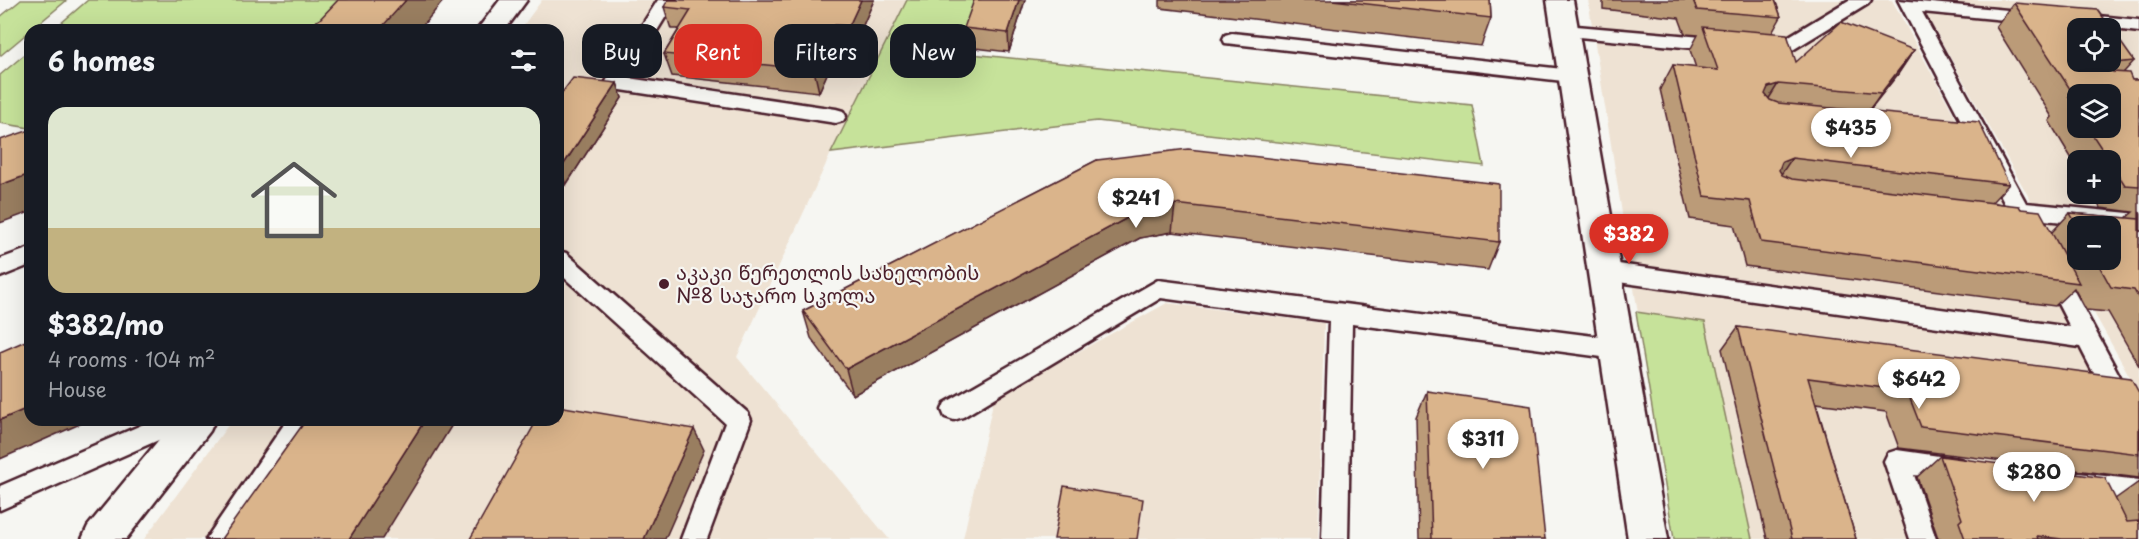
<!DOCTYPE html>
<meta charset="utf-8">
<style>
body{margin:0;font-family:"Playpen Sans","Noto Sans Georgian",sans-serif;background:#20242c;color:#f1f3f6;height:100vh;display:flex;flex-direction:column;font-size:22px;white-space:nowrap}
*{box-sizing:border-box;margin:0}
p{font-size:20px;color:#9ea1a6}
.icon{flex:none;width:33px;height:33px;fill:none;stroke:currentColor;stroke-width:2;stroke-linecap:round;stroke-linejoin:round}
.map{position:relative;flex:1;overflow:hidden}
.details{position:absolute;left:24px;top:24px;width:540px;height:402px;display:flex;flex-direction:column;background:#171b24;border-radius:18px;box-shadow:0 6px 24px #0002}
.details>*{flex:none}
.guide{position:absolute;left:582px;top:24px;width:570px;height:54px;display:flex;gap:12px}
.tools{position:absolute;left:2067px;top:18px;display:grid;gap:12px}
.tools a{display:grid;place-items:center;width:54px;height:54px;border-radius:12px;background:#171b24;box-shadow:0 6px 24px #0002;font-size:30px}
.price{position:absolute;translate:-50% -51px;padding:0 14px;border-radius:21px;background:#fff;color:#222;font-size:20px;line-height:39px;filter:drop-shadow(0 2px 3px #0008)}
.price::after{content:'';position:absolute;left:50%;top:36px;width:18px;height:14px;margin-left:-9px;background:inherit;clip-path:polygon(0 0,100% 0,50% 100%)}
.price.active{background:#d93025;color:#fff}
ul{padding:0;list-style:none}
li{display:grid;align-content:center;gap:12px;height:318px;padding:0 24px}
li span{display:grid;place-items:center;height:186px;border-radius:18px;color:#555}
li>.icon{margin-inline-start:auto}
span .icon{width:108px;height:108px;fill:#fffc;stroke-width:1}
li b{font-size:26px}
h2{display:flex;justify-content:space-between;align-items:center;height:72px;padding:0 24px;font-size:26px}
.tag{padding:0 21px;border-radius:18px;background:#171b24;box-shadow:0 6px 24px #0002;font-size:21px;line-height:54px}
.tag.active{background:#d93025;color:#fff}
.map>svg:first-child{display:block}
</style>
<div class="map">
<svg width="2139" height="539" viewBox="0 0 2139 539">
<rect width="100%" height="100%" fill="#f6f6f2"/>
<filter id="ink" filterUnits="userSpaceOnUse"><feTurbulence type="fractalNoise" baseFrequency=".0167" numOctaves="2"/><feDisplacementMap in="SourceGraphic" scale="12" xChannelSelector="R" yChannelSelector="G"/><feConvolveMatrix kernelMatrix="1 2 1 2 8 2 1 2 1" color-interpolation-filters="sRGB"/></filter>
<g filter="url(#ink)">
<path fill="#eee2d3" fill-rule="evenodd" d="M542 0H907L831 153 737 357 889 539H144L232 420H558V30H520Z
M1588 0H1892L2139 456V539H1674Z
M1918 0H2139V393ZM2078 28H2110V62H2078ZM2078 94H2110V128H2078ZM2078 160H2110V194H2078ZM2078 226H2110V260H2078Z
M1167 303 1324 323 1318 539H963L994 398Z"/>
<path fill="#c6e29a" stroke="#888062" stroke-width="1.5" d="M21 0H67L0 56V17Z
M88 0H346L318 30H53Z
M907 0H980L962 53 1472 105 1484 166 1097 121 831 153Z
M30 50V128L0 123V75Z
M1636 312 1705 322 1752 539H1674Z"/>
<g fill="none" stroke-linecap="round" stroke-linejoin="round">
<defs>
<path id="service" d="M658 0H676L628 78 836 109 843 111 846 116 843 121 836 123 608 88 605 83Z
M1849 0H1871L1868 4 1786 54 1779 56 1754 53 1752 49 1754 45 1776 44Z
M1898 0 2042 13 2045 17 2042 21 2036 23 1922 12 2026 203 2139 214V230L2035 219 2041 231 2038 237 2030 239 2022 237Z
M2078 14 2139 20V32L2071 24 2069 20 2071 16Z
M1565 25 1725 39 1732 41 1734 45 1732 49 1725 51 1558 35 1556 31 1558 27Z
M1232 33 1572 70 1579 71 1582 76 1579 81 1572 82 1225 43 1223 39 1225 35Z
M30 248V265L0 277V259Z
M558 251 566 253 748 413 751 420 707 539H681L725 423 558 272Z
M1604 262 2070 327 2041 271 2044 265 2052 262 2060 265 2139 412V447L2130 444 2080 347 1604 280 1596 277 1593 271 1596 265Z
M1158 280 1617 339 1625 342 1629 349 1625 356 1617 359 1352 324 1348 539H1322L1329 321 1161 298 963 417 954 420 945 417 942 410 945 403Z
M153 420H191L188 427 0 510V486Z
M287 420H313L234 539H206Z
M1897 450 1960 459 1969 462 1973 470 1969 478 1960 481 1914 475 1936 539H1910L1884 461 1888 453Z
M2079 473 2139 480V504L2079 497 2070 493 2066 485 2070 477Z"/>
<path id="minor" d="M500 0H527L505 30H477Z
M1547 0H1573L1668 539H1628Z
M175 420H215L210 431 126 539H82L88 526Z"/>
</defs>
<use href="#service" stroke="#4a1f2b" stroke-width="5"/>
<use href="#minor" stroke="#4a1f2b" stroke-width="5"/>
<use href="#service" fill="#f6f6f2" fill-rule="evenodd"/>
<use href="#minor" fill="#f6f6f2" fill-rule="evenodd"/>
</g>
<path fill="#bb9b78" stroke="#4a1f2b" stroke-width="1.5" fill-rule="evenodd" d="M874 0 853 48 839 47 819 92 672 76 664 54 679 29H671L664 7Z
M1025 0 1009 52 966 47 964 28Z
M1160 0H1490L1491 18 1481 46 1160 8Z
M1603 0H1775L1781 17 1772 33 1796 62 1914 50 1898 74 1868 111 2009 184 1992 202 2021 209 2052 232 2070 213 2126 218 2133 212 2101 208 2092 194H2110V160H2078V169L2049 121 2052 117 1996 27 2014 3 2134 61 2124 72 2132 80H2139V366L2108 312 2086 310 2074 288 2055 306 1745 266 1734 225 1690 219 1660 89 1673 65 1696 68 1690 50 1698 35 1685 34 1679 18 1603 9ZM2078 94 2110 128H2078ZM2078 226 2110 260H2078Z
M617 83 622 98 566 185 558 184V98Z
M1097 160 1499 242 1488 270 1172 232 1140 238 853 395 811 338 803 311Z
M1738 327 2139 393V478L1899 448 1886 412 1816 403 1856 539H1767L1722 349Z
M1427 391 1545 539H1419L1416 417Z
M1940 456 2115 499 2139 482V539H1937L1938 538 1917 477Z"/>
<path fill="#997e61" stroke="#4a1f2b" stroke-width="1.5" d="M406 0H444L419 30H377Z
M861 0H874L853 48 849 26Z
M1019 0H1025L1009 52 1008 33Z
M835 25 839 47 819 92 814 70Z
M1914 50 1898 74 1865 116 1881 93Z
M617 83 622 98 566 185 560 170Z
M1778 84 1763 108 1754 111 1768 87Z
M1792 158 1776 182 1766 186 1782 162Z
M30 174V212L0 223V185Z
M1175 204 1172 232 1140 238 853 395 846 369 1142 210Z
M30 407V420H89L0 459V420Z
M425 420H455L382 539H349Z
M694 429 704 450 665 539H644Z"/>
<path fill="#dab48b" stroke="#4a1f2b" stroke-width="1.5" fill-rule="evenodd" d="M338 0H406L381 28 377 30H303L320 19Z
M668 0H861L849 26 835 25 814 70 664 54 691 10 664 7Z
M974 0H1019L1008 33 964 28Z
M1332 0H1490L1491 18Z
M1693 0H1775L1781 17 1697 10Z
M2014 3 2098 10 2134 61 2116 63 2113 72 2129 73 2132 80H2139V186L2125 185 2110 162V160H2109L2088 128H2110V94H2078V110L2069 97 2076 98ZM2078 28H2110V62H2078Z
M1841 22 1914 50 1881 93 1778 84 1768 87 1765 94 1770 100 1778 103 1979 122 2009 184 1792 158 1782 162 1779 170 1782 175 1792 179 2019 206 2021 209 2040 211 2079 283 1761 242 1750 201 1704 196 1673 65 1718 70 1703 27 1787 34 1796 62Z
M573 78 617 83 560 170H558V98Z
M30 130V174L0 185V140Z
M1188 149 1499 184V242L1175 204 1142 210 846 369 803 311 1097 160Z
M2070 213 2139 219V299L2134 290 2111 287 2096 260H2110V226L2078 227Z
M1738 327 2131 378 2139 393V454L1921 427 1907 391 1808 378 1856 539H1792Z
M30 339V407L0 420V352Z
M1427 391 1531 406 1545 539H1432Z
M558 406 694 429 644 539H470L537 420H558Z
M306 420H425L349 539H221Z
M1940 456 2105 478 2127 522 2139 521V539H2062L2037 536 2038 539H1965L1959 522 1962 519Z
M1064 486 1143 499 1137 539H1054Z"/>
</g>
<circle fill="#4a1f2b" stroke="#f6f6f2" stroke-width="2" cx="664" cy="284" r="6"/>
<g text-anchor="middle" dominant-baseline="central" stroke-width="4.5" stroke-linejoin="round" paint-order="stroke">
<g font-size="20" fill="#4a1f2b" stroke="#f6f6f2" text-anchor="start">
<text x="676" y="272">აკაკი წერეთლის სახელობის<tspan x="676" dy="23">№8 საჯარო სკოლა</tspan></text>
</g>
</g>
</svg>
<div class="tools">
<a><svg class="icon" aria-label="locate" viewBox="0 0 24 24"><circle cx="12" cy="12" r="6"/><path d="M12 2v4M12 18v4M2 12h4M18 12h4"/></svg></a>
<a><svg class="icon" aria-label="layers" viewBox="0 0 24 24"><path d="M12 4l9 5-9 5-9-5zM3 14l9 5 9-5"/></svg></a>
<a>+</a>
<a>−</a>
</div>
<b class="price" style="left:1851px;top:159px">$435</b>
<b class="price" style="left:1136px;top:229px">$241</b>
<b class="price active" style="left:1629px;top:265px">$382</b>
<b class="price" style="left:1919px;top:410px">$642</b>
<b class="price" style="left:1483px;top:470px">$311</b>
<b class="price" style="left:2034px;top:503px">$280</b>
<div class="guide">
<a class="tag">Buy</a>
<a class="tag active">Rent</a>
<a class="tag">Filters</a>
<a class="tag">New</a>
</div>
<section class="details">
<h2>6 homes<svg class="icon" aria-label="filters" viewBox="0 0 24 24"><path d="M4 7h16M4 17h16"/><circle cx="9" cy="7" r="2"/><circle cx="15" cy="17" r="2"/></svg></h2>
<ul>
<li><span style="background:linear-gradient(#dfe7d0 65%,#c2b280 0)"><svg class="icon" aria-label="home" viewBox="0 0 24 24"><path d="M3 11l9-7 9 7M6 9v11h12V9"/></svg></span><div><b>$382/mo</b><p>4 rooms · 104 m²</p><p>House</p></div></li>
</ul>
</section>
</div>
